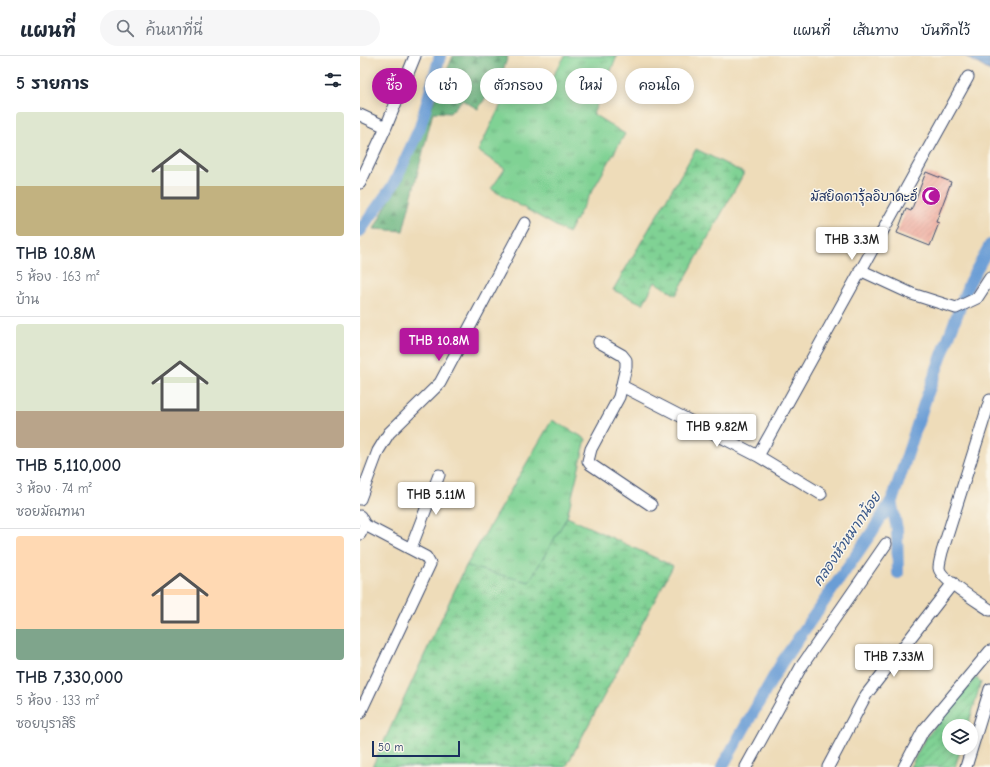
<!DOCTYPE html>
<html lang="th">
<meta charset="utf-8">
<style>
body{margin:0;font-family:"Comic Neue","Playpen Sans Thai",sans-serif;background:#f6f6f7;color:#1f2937;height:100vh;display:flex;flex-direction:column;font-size:15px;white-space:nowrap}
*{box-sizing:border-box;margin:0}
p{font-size:13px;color:#747a83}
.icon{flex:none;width:22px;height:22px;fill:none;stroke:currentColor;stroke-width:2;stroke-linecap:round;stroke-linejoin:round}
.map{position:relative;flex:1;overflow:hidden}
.side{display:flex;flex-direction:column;background:#fff;width:360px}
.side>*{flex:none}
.hud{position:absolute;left:12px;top:12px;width:380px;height:36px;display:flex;gap:8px}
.controls{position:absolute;left:582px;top:663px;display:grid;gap:8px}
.controls a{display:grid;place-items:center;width:36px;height:36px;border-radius:50%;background:#fff;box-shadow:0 2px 10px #0003;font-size:20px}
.scale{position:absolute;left:12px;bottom:10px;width:88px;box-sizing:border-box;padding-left:4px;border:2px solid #1b2f5e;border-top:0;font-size:11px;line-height:14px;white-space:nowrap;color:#1b2f5e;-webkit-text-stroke:3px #fbf7ec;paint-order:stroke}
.price{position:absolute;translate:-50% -34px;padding:0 9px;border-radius:4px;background:#fff;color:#222;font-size:13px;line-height:26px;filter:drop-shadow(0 1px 2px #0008)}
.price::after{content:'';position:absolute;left:50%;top:24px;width:12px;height:9px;margin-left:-6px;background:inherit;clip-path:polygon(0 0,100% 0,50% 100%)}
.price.selected{background:#b5179e;color:#fff}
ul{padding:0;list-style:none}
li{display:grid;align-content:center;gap:8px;height:212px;padding:0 16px}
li+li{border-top:1px solid #e0e1e3}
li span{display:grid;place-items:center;height:124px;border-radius:4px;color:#555}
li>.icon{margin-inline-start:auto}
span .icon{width:72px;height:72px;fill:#fffc;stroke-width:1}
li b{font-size:17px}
h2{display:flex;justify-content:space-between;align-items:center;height:48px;padding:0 16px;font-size:17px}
.pill{padding:0 14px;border-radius:18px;background:#fff;box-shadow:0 2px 10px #0003;font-size:14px;line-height:36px}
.pill.selected{background:#b5179e;color:#fff}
header{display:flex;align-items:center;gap:24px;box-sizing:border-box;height:56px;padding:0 20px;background:#fff;border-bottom:1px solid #e0e1e3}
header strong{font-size:19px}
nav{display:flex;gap:22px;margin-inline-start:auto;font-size:14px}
.search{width:280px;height:36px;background:#f6f6f7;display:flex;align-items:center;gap:10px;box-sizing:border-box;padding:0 14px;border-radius:22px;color:#747a83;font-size:15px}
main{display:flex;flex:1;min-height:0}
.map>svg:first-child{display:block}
</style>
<header>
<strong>แผนที่</strong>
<div class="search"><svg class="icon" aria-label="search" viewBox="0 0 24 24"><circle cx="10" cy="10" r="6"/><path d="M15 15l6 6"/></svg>ค้นหาที่นี่</div>
<nav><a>แผนที่</a><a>เส้นทาง</a><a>บันทึกไว้</a></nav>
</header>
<main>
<section class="side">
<h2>5 รายการ<svg class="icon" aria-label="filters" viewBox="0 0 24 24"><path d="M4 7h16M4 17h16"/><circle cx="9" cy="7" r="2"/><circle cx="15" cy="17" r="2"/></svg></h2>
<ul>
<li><span style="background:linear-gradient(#dfe7d0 60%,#c2b280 0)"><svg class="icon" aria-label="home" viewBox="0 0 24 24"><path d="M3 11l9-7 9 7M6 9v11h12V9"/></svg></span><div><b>THB 10.8M</b><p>5 ห้อง · 163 m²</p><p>บ้าน</p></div></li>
<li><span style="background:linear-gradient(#dfe7d0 70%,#b9a48a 0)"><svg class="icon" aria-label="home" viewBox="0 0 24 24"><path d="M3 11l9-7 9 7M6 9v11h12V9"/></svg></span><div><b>THB 5,110,000</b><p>3 ห้อง · 74 m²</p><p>ซอยมัณฑนา</p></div></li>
<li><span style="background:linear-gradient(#ffd9b3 75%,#7fa58c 0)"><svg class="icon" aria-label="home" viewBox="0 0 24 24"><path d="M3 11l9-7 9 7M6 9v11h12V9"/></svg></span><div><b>THB 7,330,000</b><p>5 ห้อง · 133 m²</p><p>ซอยบุราสิริ</p></div></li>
</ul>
</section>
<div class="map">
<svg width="630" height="711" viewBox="0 0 630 711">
<defs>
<pattern id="grass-tufts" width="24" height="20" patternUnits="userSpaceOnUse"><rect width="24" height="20" fill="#80d294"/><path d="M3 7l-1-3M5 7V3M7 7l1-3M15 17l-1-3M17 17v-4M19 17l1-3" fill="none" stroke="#68ab7c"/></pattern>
<pattern id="forest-firs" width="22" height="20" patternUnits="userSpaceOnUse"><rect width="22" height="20" fill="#68b47e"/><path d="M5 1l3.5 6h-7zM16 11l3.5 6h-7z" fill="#55936a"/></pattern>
<pattern id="wetland-marsh" width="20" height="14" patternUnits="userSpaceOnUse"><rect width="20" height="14" fill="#80d294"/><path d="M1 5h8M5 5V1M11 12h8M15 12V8" fill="none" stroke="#68ab7c"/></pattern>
<pattern id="garden-furrows" width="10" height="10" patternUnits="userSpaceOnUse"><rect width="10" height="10" fill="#80d294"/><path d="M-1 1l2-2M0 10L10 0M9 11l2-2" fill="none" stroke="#68ab7c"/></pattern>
<pattern id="water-rules" width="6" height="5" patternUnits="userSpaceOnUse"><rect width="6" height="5" fill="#6a9dd5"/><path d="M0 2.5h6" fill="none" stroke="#5680b0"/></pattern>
<pattern id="building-hatch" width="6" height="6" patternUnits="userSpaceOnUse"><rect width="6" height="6" fill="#ed9e90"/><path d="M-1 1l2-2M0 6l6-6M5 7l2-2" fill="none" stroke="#bf8179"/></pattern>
</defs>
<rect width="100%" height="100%" fill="#fbf7ec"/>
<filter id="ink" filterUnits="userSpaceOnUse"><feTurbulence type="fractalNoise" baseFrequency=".025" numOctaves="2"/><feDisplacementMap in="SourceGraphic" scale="8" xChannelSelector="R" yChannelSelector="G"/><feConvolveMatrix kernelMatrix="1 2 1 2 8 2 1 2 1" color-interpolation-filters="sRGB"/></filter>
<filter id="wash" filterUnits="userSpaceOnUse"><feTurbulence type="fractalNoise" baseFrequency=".012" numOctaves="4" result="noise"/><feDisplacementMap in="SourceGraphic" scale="16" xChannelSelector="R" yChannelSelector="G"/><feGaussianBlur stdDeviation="0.9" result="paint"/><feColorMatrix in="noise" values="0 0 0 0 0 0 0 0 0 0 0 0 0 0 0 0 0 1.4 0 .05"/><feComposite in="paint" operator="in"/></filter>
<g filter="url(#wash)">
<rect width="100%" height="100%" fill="#eedcb9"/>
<path fill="url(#grass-tufts)" stroke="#4e8079" d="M205 0H257L233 58 265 78 208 177 131 133 145 113 118 95 155 20 186 31Z
M192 364 226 383 207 461 169 527 106 510Z"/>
<path fill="url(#forest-firs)" stroke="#42726e" d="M93 0H148L142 18 118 53 102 44 90 57 73 56 43 175 14 173C44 117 69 59 93 0Z"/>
<path fill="url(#wetland-marsh)" stroke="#4e8079" d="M336 93 384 117 316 239 295 226 283 248 253 234Z
M207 461 313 510 206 711H12L106 510 169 526Z"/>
<path fill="url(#garden-furrows)" stroke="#4e8079" d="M614 622 618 623 621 626 608 670H589V692H601L595 711H550L565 683Z"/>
<path fill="url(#water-rules)" stroke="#42669a" d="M605 0H630V15Z"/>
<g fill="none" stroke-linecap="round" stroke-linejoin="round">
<path stroke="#6a9dd5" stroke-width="12" d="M0 175 34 128 60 71 80 0
M531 445 537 473 538 517
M362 711 422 606 512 476 533 442 566 342 609 227 630 189"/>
</g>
<g id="blocks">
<path fill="url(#building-hatch)" d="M566 116 591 126 576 166 579 167 570 190 537 177 546 153 551 155Z"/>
</g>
</g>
<g filter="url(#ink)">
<use href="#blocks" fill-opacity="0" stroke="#3b496c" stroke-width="1"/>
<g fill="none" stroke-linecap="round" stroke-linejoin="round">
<defs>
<path id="street" d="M0 59 26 71
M0 127 26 71 55 0
M500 214 552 238 596 252 617 242 630 222
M239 286 262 299 266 304V311L259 341 231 393 228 405 230 408 291 449
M262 330 398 400 461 438
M630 344 582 496C581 501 579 507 579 512 580 523 620 547 630 554
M398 400 608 21
M0 443 18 395 29 377 80 327 165 167
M0 460 5 469 0 478
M51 492 79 419
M0 657 70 508 66 501 5 469
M386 711 441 611 526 488
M468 711 506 639 593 527
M544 711 563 675 630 595
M606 711 630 633"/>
</defs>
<use href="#street" stroke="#3b496c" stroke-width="13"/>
<use href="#street" stroke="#fff" stroke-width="11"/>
</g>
</g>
<defs>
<symbol id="mosque-disc" viewBox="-11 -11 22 22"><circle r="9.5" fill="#b5179e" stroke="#fbf7ec"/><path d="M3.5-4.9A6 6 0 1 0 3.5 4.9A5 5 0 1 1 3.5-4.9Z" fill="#fff"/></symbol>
</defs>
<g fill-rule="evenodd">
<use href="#mosque-disc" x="560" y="129" width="22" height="22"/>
</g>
<g text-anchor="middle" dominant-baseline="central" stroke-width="3" stroke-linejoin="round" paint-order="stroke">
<g font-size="13" fill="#1b2f5e" stroke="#fbf7ec" text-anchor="end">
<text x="557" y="140">มัสยิดดารุ้ลอิบาดะฮ์</text>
</g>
<g font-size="14" font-style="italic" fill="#375688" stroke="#fbf7ec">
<text transform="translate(487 483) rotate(-56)">คลองหัวหมากน้อย</text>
</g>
</g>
</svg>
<div class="controls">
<a><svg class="icon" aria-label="layers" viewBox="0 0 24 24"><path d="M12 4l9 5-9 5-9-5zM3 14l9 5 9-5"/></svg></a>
</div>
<div class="scale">50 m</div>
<b class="price" style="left:492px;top:205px">THB 3.3M</b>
<b class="price selected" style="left:79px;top:306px">THB 10.8M</b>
<b class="price" style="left:357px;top:392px">THB 9.82M</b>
<b class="price" style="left:76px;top:460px">THB 5.11M</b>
<b class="price" style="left:534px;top:622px">THB 7.33M</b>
<div class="hud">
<a class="pill selected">ซื้อ</a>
<a class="pill">เช่า</a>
<a class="pill">ตัวกรอง</a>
<a class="pill">ใหม่</a>
<a class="pill">คอนโด</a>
</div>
</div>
</main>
